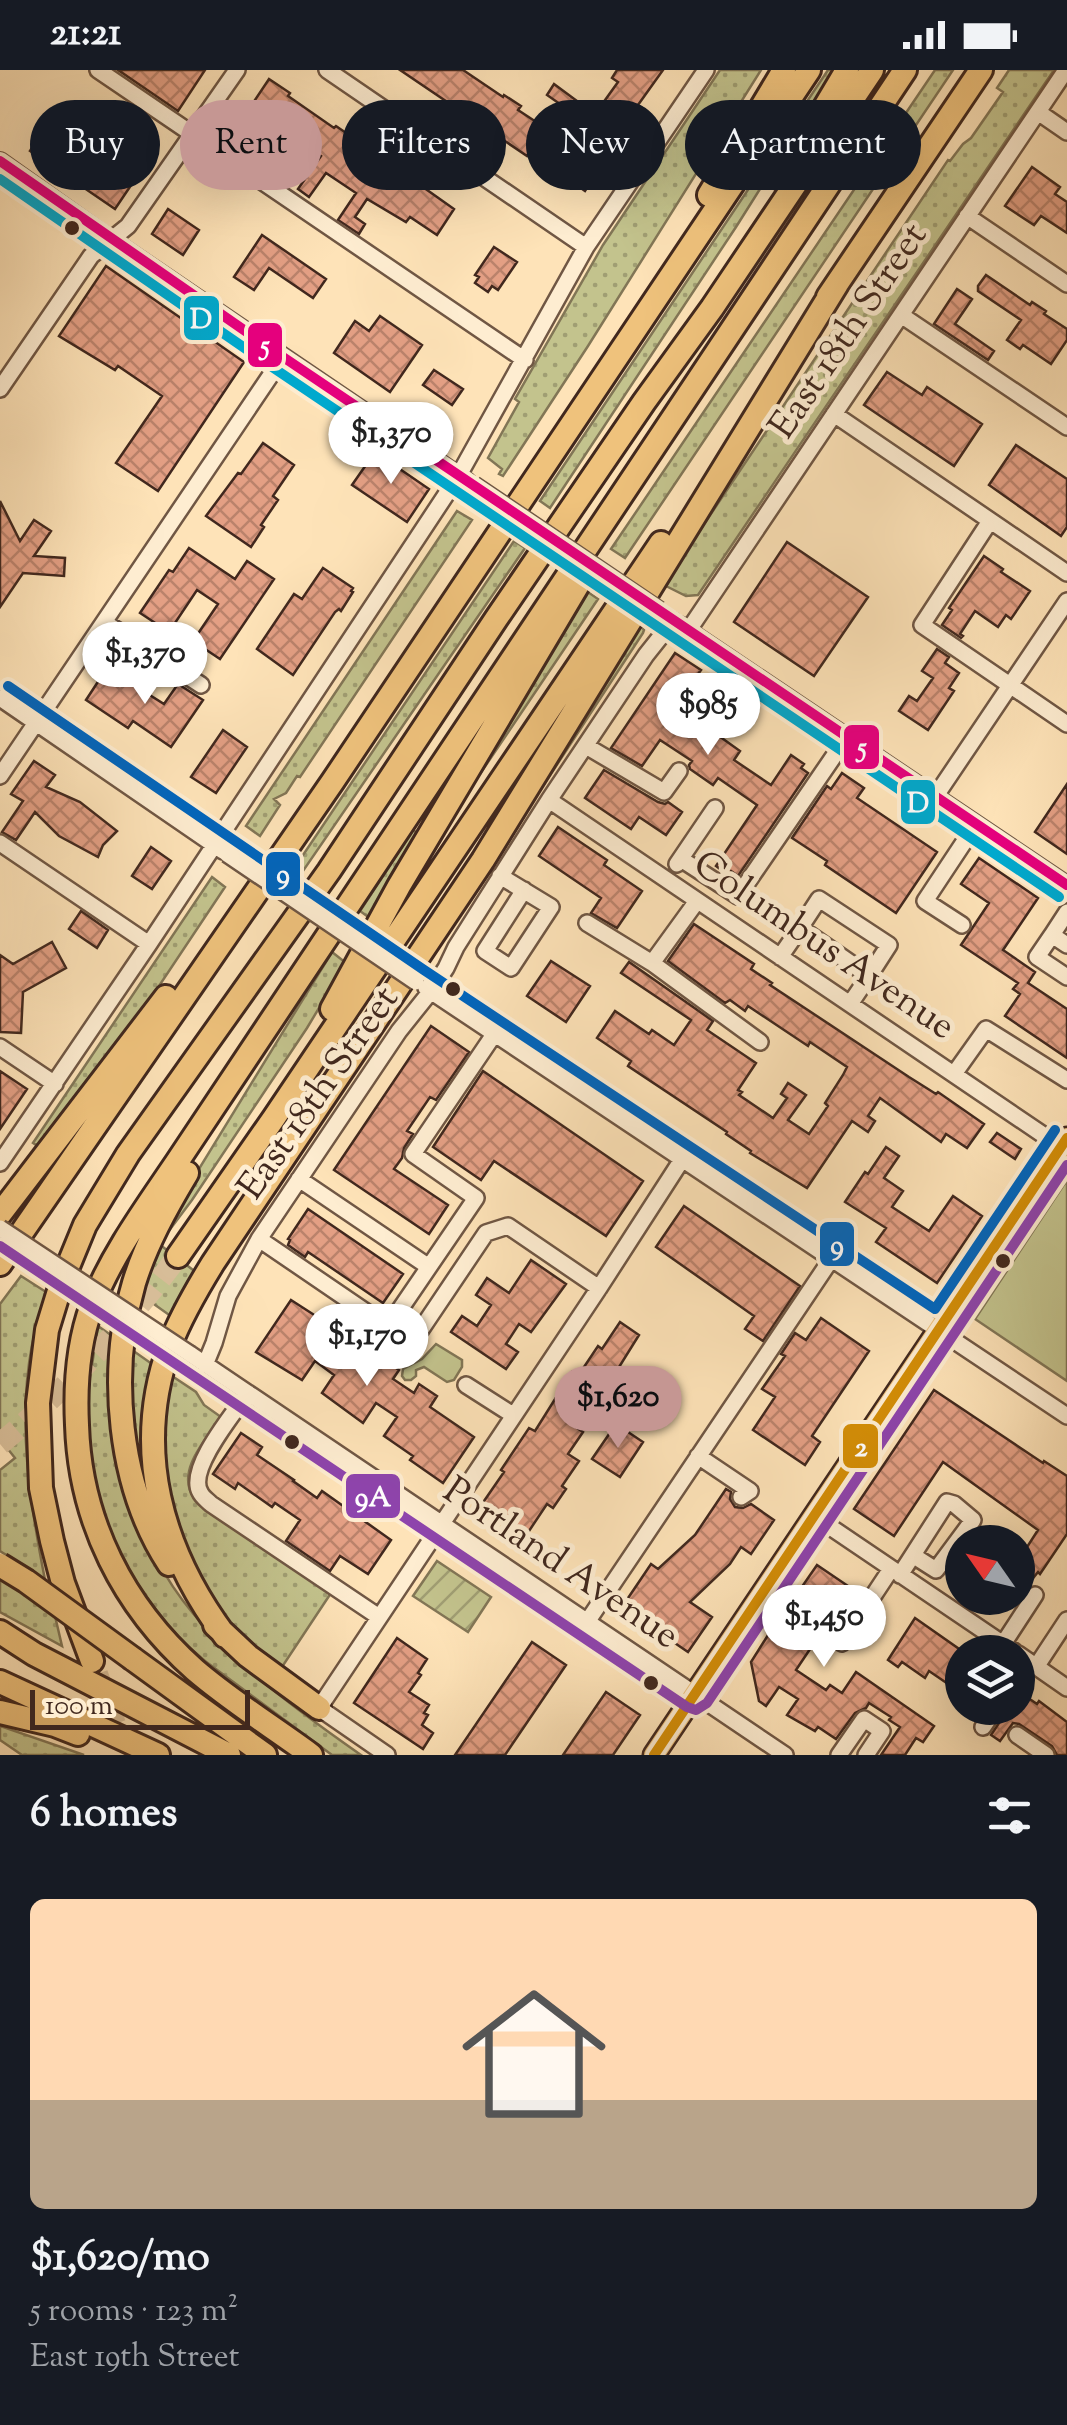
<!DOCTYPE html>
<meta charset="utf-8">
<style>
body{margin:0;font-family:"Sorts Mill Goudy",serif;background:#20242c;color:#f1f3f6;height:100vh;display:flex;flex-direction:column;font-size:38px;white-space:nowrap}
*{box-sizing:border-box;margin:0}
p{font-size:32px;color:#9ea1a6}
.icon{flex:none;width:55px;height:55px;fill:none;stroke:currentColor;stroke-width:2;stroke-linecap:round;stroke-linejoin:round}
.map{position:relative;height:1685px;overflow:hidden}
.side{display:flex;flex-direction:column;background:#171b24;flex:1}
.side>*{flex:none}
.guide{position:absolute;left:30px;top:30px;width:1008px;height:90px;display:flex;gap:20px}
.needle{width:65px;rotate:304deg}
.controls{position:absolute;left:945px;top:1455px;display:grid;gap:20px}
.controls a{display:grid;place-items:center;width:90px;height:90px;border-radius:50%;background:#171b24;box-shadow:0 10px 40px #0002;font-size:50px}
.scale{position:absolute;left:30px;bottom:25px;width:220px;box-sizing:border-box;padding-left:10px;border:5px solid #41281e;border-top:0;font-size:28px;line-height:35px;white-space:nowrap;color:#41281e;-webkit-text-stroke:8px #feedd1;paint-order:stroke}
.price{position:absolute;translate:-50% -85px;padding:0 22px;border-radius:35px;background:#fff;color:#222;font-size:32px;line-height:65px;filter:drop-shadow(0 2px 5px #0008)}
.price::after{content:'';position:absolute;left:50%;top:60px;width:30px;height:22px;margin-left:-15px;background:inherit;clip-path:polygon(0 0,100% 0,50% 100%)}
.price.active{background:#c59692;color:#111}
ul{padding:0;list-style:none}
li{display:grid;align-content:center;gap:20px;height:530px;padding:0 30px}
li+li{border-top:2px solid #363941}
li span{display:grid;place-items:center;height:310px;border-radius:15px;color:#555}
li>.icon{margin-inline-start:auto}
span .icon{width:180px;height:180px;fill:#fffc;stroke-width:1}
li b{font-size:42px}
h2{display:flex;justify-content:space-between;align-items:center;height:120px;padding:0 30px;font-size:42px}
.tag{padding:0 35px;border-radius:45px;background:#171b24;box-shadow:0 10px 40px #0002;font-size:35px;line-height:90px}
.tag.active{background:#c59692;color:#111}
.status{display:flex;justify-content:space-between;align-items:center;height:70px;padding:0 50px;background:#171b24;direction:ltr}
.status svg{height:28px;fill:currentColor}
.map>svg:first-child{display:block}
</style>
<div class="status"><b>21:21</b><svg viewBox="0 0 49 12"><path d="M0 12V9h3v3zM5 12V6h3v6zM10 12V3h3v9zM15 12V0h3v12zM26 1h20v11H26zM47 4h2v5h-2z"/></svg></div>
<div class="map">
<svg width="1067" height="1685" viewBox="0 0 1067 1685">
<defs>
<pattern id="grass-dots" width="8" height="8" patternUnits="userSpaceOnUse" patternTransform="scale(2.5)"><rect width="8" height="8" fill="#c3c38d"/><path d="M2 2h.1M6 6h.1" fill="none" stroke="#a09e73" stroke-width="1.8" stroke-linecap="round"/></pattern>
<pattern id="garden-furrows" width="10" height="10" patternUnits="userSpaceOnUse" patternTransform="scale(2.5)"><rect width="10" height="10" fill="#c3c38d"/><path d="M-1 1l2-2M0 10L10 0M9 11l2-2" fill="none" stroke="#a09e73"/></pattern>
<pattern id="building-cross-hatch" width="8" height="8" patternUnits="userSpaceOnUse" patternTransform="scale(2.5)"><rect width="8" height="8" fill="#e39f84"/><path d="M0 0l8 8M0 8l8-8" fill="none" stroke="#ba826b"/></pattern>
</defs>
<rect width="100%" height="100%" fill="#fee3b8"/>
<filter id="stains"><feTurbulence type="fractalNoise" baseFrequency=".002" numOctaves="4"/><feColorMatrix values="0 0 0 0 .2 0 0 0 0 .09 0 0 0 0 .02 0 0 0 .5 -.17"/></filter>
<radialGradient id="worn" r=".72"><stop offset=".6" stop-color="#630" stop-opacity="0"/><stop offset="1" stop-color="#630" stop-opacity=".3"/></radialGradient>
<path fill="url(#grass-dots)" stroke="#827656" stroke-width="2.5" d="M720 0H761L588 276 503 406 499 404 502 399 488 388 519 332 515 329 603 175Z
M828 0H835L736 157 550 438 540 431Z
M935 0H953L625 488 611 479Z
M1009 0H1054L698 525 686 526 666 516 676 496 948 90 950 91 963 74 971 68 1003 22 997 18Z
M457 441 472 450 300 707 297 706 286 723 274 729 280 735 260 766 246 756Z
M514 471 525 478 303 801 295 797Z
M585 520 598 529 482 701V694Z
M639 554 644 560 643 563 494 791Z
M413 760 420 765 371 849 360 841Z
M212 807 225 817 133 955 39 1077 33 1073Z
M332 882 346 893 307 958 192 1130 159 1174 197 1203 172 1247 137 1222 156 1169Z
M21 1206 46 1222C41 1240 36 1257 32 1275 17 1353 30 1433 45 1510L0 1481V1400L15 1388 0 1369V1234Z
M98 1256 152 1294C143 1349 142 1399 150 1454 152 1466 153 1480 158 1491 196 1568 292 1637 361 1685H332L205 1591 182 1571 160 1546 127 1499 115 1475 102 1438 89 1381 87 1347 90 1308Z
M166 1302 196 1322 204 1335 221 1347C206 1369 174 1403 195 1429L331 1523 278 1603 262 1591 210 1532 162 1418Z
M0 1508 55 1546 62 1576 0 1542Z
M0 1656 84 1685H22L0 1670Z"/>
<path fill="#c3c38d" stroke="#827656" stroke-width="2.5" d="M1067 1110V1311L975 1249Z
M436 1274 462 1290V1297L454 1310 447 1312 424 1297 416 1300V1306L411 1310H405L402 1306 403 1299 422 1289Z"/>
<path fill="url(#garden-furrows)" stroke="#827656" stroke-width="2.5" d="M437 1491 491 1527 468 1562 413 1526Z"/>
<path fill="url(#building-cross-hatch)" stroke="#41281e" stroke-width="2.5" d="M118 0H205L178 41Z
M400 0H463L503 27 504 25 521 36 518 40 559 67 563 60 588 78 614 40 603 33 618 12 612 8 617 0H663L638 35 644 39 634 54 630 51 585 121 568 109 578 96 538 69 527 86Z
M269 9 290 23 288 26 334 58 336 56 355 69 357 66 380 81 409 102 406 105 454 139 437 165 410 147 406 152 367 129 355 147 365 154 359 164 338 150 356 123 326 103 309 127 298 119 321 86 317 83 318 81 272 49 267 56 247 42Z
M554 14 577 31 570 41 547 25Z
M45 57 72 75 79 65 96 77 106 62 148 90 115 139 30 81Z
M1032 97 1060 117 1055 124 1067 132V163L1041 146 1034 155 1005 136Z
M168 139 199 160 183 185 152 164Z
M262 165 326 209 313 228 269 198 254 220 234 207Z
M494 177 517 192 498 220 492 216 488 222 475 213 479 207 475 205Z
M106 196 244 292 158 421 116 393 162 326 118 296 115 300 59 266Z
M986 205 1030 235 1032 232 1046 241 1044 244 1067 259V270L1051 294 1023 275 1020 279 1007 270 1021 250 978 221V216Z
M957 219 972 229 955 254 994 281 988 290 934 254Z
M380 246 422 275 390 322 334 283 355 251 369 261Z
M434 300 463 319 452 335 423 315Z
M887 302 922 325 927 317 982 354 954 396 864 335Z
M263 373 294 395 273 426 278 430 261 455 264 457 251 477 206 446 238 403 241 404Z
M1016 375 1067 409V457L1061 466 989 415Z
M375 382 429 419 407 452 352 415Z
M0 431 20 471 34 450 51 461 34 486 65 488 64 506 23 503 0 537Z
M787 472 868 527 814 606 734 552Z
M189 478 235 509 247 491 274 509 220 589 193 571 218 534 197 520 169 562 140 543 169 500 173 502Z
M984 486 1003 499 1001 502 1030 521 1011 549 1006 545 998 557 975 541 960 564 963 566 961 568 942 555 952 540 949 538Z
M323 498 353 518 351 521 353 522 341 541 339 539 335 542 293 605 257 579 294 524 302 529Z
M937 579 949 587 945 593 959 603 949 618 954 621 928 660 899 641 909 626 917 631 933 608 922 601Z
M675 583 701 600 698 604 702 607 674 650 705 671 712 661 740 681 734 690 771 715 791 685 804 694 801 698 808 703 738 806 731 801 728 805 716 796 757 735 718 708 713 715 690 699 689 695 692 691 660 670 642 696 611 678Z
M107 598 164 634 178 614 203 630 171 677 133 651 128 658 86 630Z
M223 660 247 677 216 723 191 707Z
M34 691 55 705 46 717 80 732 117 761 103 775 98 787 59 766 35 742 16 770 2 762 23 731 11 724Z
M604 700 658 732 665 734 668 732 682 742 666 765 639 747 631 759 585 728Z
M842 703 864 718 857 728 937 782 896 843 825 795 827 791 792 768 827 716 831 719Z
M1067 714V784L1035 762Z
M558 757 607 790 604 795 642 821 617 858 591 843 601 828 539 786Z
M151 777 171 791 152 819 132 806Z
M979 788 1038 828 1003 880 1035 902 1028 913 1067 939V988L1005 946 1020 924 1013 919 1018 913 961 875 989 833 961 814Z
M81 841 108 860 97 878 69 859Z
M694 854 754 894 751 899 772 913 770 915 909 1007 936 1024 938 1022 984 1054 967 1078 946 1064 941 1072 880 1028 868 1046 875 1051 868 1062 852 1051 807 1118 750 1083 751 1081 726 1064 727 1062 628 996 631 991 597 968 615 941 649 964 652 960 674 975 691 950 621 903 629 892 713 951 707 960 756 993 738 1020 742 1022 739 1025 773 1048 787 1028 781 1024 788 1013 806 1025 788 1050 809 1064 828 1036 825 1033 843 1005 847 997 810 972 808 976 748 936 745 941 730 930 725 933 668 891Z
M52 872 66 898 23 922 21 963 0 962V885L13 894Z
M551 891 590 916 566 952 527 926Z
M431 956 469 982 436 1030 430 1027 407 1061 413 1064 404 1078 402 1088 394 1099 448 1135 429 1164 334 1100Z
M0 1001 27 1019 0 1059Z
M483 1001 643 1111 606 1166 494 1091 481 1110 433 1077Z
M997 1063 1021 1079 1015 1089 990 1072Z
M886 1077 899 1086 884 1108 903 1121 892 1137 929 1161 953 1126 982 1146 937 1213 876 1172 886 1158 845 1132 865 1102 868 1104Z
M684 1136 800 1216 763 1271 745 1259 754 1246 656 1177Z
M308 1139 403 1204 383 1233 308 1182 305 1187 288 1175 290 1170 288 1169Z
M531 1190 566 1214 531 1262 519 1254 506 1274 518 1282 506 1299 451 1262 462 1246 477 1256 491 1235 476 1225 487 1208 509 1223Z
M291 1230 336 1259 330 1267 351 1281 357 1273 399 1300 393 1309 414 1323 419 1314 437 1326 430 1337 474 1367 443 1413 410 1390 413 1386 384 1366 397 1347 376 1333 363 1353 322 1323 334 1305 315 1291 302 1310 256 1282Z
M821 1248 869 1281 812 1366 820 1372 805 1395 753 1360 775 1327 762 1319 785 1286 781 1284 795 1263 806 1270Z
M620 1252 639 1265 611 1310 609 1308 574 1356 583 1362 568 1384 579 1391 562 1416 566 1419 553 1438 547 1434 527 1464 482 1434 504 1402 501 1400 529 1358 535 1361 572 1302 578 1306 598 1276 602 1279Z
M934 1320 1043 1393 1044 1391 1067 1406V1464L1040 1504 1038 1502 1034 1507 1018 1495V1491L1038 1460 943 1392 894 1466 854 1439Z
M616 1354 643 1372 620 1407 592 1389Z
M241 1363 262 1377 257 1385 294 1410 293 1411 317 1428 322 1421 391 1470 368 1504 340 1486 330 1501 286 1471 300 1450 275 1433 272 1437 238 1413 235 1419 213 1404Z
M726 1419 731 1422 730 1429 735 1437 743 1438 751 1434 774 1450 751 1484 741 1477 730 1494 690 1532 712 1547 688 1582 622 1537 651 1494 658 1499 695 1465Z
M817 1495 851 1518 796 1600 826 1620 830 1615 842 1623 856 1602 934 1656 923 1672 916 1668 905 1685H881L900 1657 889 1650 891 1647 869 1633 866 1638 855 1643 836 1669 818 1657 815 1661 787 1645 798 1629 779 1617 766 1636 759 1631 751 1592 785 1538 788 1537Z
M915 1548 962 1581V1606L954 1618 929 1601 925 1608 902 1592 898 1597 888 1590Z
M397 1568 427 1589 418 1603 421 1605 409 1622 429 1635 424 1643 428 1645 422 1655 433 1663 423 1679 354 1633Z
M532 1572 566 1595 505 1685H455Z
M1018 1621 1037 1634 1039 1631 1067 1652V1685H1057L1052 1676 1019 1654 1013 1653 1000 1671 991 1665 1005 1644 1007 1638H1018Z
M606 1622 640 1645 613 1685H563Z"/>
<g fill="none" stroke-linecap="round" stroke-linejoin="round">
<path stroke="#d8be99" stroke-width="22" stroke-dasharray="22 11" stroke-linecap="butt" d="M0 1374C67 1318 126 1256 178 1186
M97 1604 115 1654 130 1674"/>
<defs>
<path id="minor" d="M98 0 525 290
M327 0 586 177
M1038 42 1067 62
M0 91 97 160 467 411
M967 146 1067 214
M901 245 1067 357
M0 319 91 186 128 156 237 0
M834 344 1067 503
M990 451 922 555 1067 654
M104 552 201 615
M680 555 1067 815
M688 561 1066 0
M0 628 223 781
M586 676 664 722 679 701
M0 706 283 287
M935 727 1067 531
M549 730 1061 1077
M0 773 149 874
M681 789 738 826 847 667
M677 794 715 738
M500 806 551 837 511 898 485 881 524 820
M587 853 652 893 760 972
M962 855 925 831 976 754
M800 858 819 829 889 875 869 906
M1052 865 1067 842
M1067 875 1052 865 1037 887 1067 907
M780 887 800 858 869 906 850 934
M652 893 697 831
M426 918 1067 1346
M0 977 55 1014
M954 1004 986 959 1067 1010
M0 1093 149 874 459 405 586 177 706 0
M299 1109 429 1197
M259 1169 388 1257 476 1128 413 1084 495 963
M396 1245 420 1261 486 1163 508 1156 599 1218
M190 1284 785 1685
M205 1295 214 1273 228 1226 259 1169 399 961 431 921 446 898 456 877 549 730 646 585 673 551
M466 1315 513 1345
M248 1323C234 1343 187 1399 200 1422 202 1427 207 1430 211 1434L379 1547
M698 1386 750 1421 741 1427
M814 1446 1015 1582
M900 1505 947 1432 954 1434 973 1450 936 1500 914 1486
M587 1552 832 1188
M842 1573 891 1499
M1003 1574 1035 1525
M1018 1584 1067 1618
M1036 1597 1067 1550
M983 1657 996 1638
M1017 1665 1046 1685
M387 1685 319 1638 599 1218 683 1088
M839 1685 864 1649 882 1661 866 1685"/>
<path id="major" d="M654 1685 1067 1068"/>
<path id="highway" d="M782 109 847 0
M709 125 784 0
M828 227 981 0
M332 939 399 816 582 508
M0 1144 166 927
M178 1186 274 1048 661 473
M0 1194 333 711 809 0
M169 1494C118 1416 108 1302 134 1213 146 1174 166 1138 187 1103
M215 1555 248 1586 319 1638
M0 1562 34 1584 229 1685
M225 1566C161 1480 132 1379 170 1275 181 1246 197 1219 213 1193L483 790 837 214
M133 1589 265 1685
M92 1591 63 1513 52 1471 41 1418 38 1333 47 1260 62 1211 85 1155 128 1084 329 801 496 549 644 332 712 238 872 0
M0 1612 158 1685
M0 1642 55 1655 78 1664
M311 1685C273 1657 231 1631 195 1600 123 1536 80 1451 77 1355 75 1315 78 1273 92 1235 112 1184 146 1138 177 1092L905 0"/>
</defs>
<use href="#minor" stroke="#705744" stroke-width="20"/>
<use href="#major" stroke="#41281e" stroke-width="25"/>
<use href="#highway" stroke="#41281e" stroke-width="28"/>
<use href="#minor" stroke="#feedd1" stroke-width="15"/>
<use href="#major" stroke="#efc27c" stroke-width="20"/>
<use href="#highway" stroke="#efc27c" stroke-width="22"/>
<defs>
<path id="minor-bridge" d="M474 415 659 540
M227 784 416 912
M0 1158 190 1284"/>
<path id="highway-bridge" d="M0 1495 26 1511 133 1589"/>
</defs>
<use href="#minor-bridge" stroke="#705744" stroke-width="20" stroke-linecap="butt"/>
<use href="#highway-bridge" stroke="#41281e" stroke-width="28" stroke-linecap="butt"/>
<use href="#minor-bridge" stroke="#feedd1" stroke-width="15"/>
<use href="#highway-bridge" stroke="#efc27c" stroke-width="22"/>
<defs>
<path id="bus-1" d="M0 91 283 287 1067 815"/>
<path id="bus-2" d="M0 109 275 299 1059 827"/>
<path id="bus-3" d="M654 1685 1067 1068"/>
<path id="bus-4" d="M0 1176 687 1637 696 1640 707 1633 1067 1095"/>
<path id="bus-5" d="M8 616 424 900 935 1239 1055 1060"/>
</defs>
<use href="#bus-1" stroke="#feedd1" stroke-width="18"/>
<use href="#bus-2" stroke="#feedd1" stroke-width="18"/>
<use href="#bus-3" stroke="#feedd1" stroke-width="18"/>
<use href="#bus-4" stroke="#feedd1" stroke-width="18"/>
<use href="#bus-5" stroke="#feedd1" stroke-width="18"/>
<use href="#bus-1" stroke="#e5007d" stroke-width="10"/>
<use href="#bus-2" stroke="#00a9ce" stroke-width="10"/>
<use href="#bus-3" stroke="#d38d06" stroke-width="10"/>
<use href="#bus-4" stroke="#8e44ad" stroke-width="10"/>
<use href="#bus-5" stroke="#0065bd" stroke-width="10"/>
</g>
<g fill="#41281e" stroke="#feedd1" stroke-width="4">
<circle cx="72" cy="158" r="9"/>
<circle cx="453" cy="919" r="9"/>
<circle cx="1003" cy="1191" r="9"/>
<circle cx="292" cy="1372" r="9"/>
<circle cx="651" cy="1613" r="9"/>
</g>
<g text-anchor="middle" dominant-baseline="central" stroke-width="10" stroke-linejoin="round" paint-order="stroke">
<g font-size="38" fill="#41281e" stroke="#feedd1">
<text transform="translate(850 262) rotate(-56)">East 18th Street</text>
<text transform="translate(823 877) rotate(34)">Columbus Avenue</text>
<text transform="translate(320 1024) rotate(-55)">East 18th Street</text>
<text transform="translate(560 1495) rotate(34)">Portland Avenue</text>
</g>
</g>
<g stroke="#feedd1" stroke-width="4">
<rect x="182" y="224" width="39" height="48" rx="10" fill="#00a9ce"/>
<rect x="246" y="251" width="38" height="48" rx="10" fill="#e5007d"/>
<rect x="842" y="653" width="39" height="48" rx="10" fill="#e5007d"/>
<rect x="899" y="708" width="38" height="48" rx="10" fill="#00a9ce"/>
<rect x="264" y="780" width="38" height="48" rx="10" fill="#0065bd"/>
<rect x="818" y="1150" width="38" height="48" rx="10" fill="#0065bd"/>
<rect x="841" y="1352" width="39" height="48" rx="10" fill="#d38d06"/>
<rect x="344" y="1402" width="58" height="48" rx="10" fill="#8e44ad"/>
</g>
<g font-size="28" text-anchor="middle" font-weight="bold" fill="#fff">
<text x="201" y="258">D</text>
<text x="265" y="284">5</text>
<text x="862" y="686">5</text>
<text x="918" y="742">D</text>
<text x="283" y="813">9</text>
<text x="837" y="1184">9</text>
<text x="861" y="1386">2</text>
<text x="373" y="1436">9A</text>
</g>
<rect width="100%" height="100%" filter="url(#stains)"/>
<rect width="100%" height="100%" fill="url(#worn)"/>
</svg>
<div class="controls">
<a><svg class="needle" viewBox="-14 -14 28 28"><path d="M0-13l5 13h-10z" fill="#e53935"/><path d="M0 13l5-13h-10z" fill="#9ea1a6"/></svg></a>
<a><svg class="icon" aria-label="layers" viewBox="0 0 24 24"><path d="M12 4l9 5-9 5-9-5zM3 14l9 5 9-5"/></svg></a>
</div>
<div class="scale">100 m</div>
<b class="price" style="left:391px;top:417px">$1,370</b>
<b class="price" style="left:145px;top:637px">$1,370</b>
<b class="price" style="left:708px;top:688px">$985</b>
<b class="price" style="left:367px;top:1319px">$1,170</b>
<b class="price active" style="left:618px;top:1381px">$1,620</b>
<b class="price" style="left:824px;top:1600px">$1,450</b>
<div class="guide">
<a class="tag">Buy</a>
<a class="tag active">Rent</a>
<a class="tag">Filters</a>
<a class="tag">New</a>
<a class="tag">Apartment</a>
</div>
</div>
<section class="side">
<h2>6 homes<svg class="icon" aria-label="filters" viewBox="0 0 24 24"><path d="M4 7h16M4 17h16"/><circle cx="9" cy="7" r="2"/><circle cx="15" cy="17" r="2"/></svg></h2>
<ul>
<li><span style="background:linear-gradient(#ffd9b3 65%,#b9a48a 0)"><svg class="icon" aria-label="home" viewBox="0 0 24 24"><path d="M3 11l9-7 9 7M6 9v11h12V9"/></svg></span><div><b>$1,620/mo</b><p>5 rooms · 123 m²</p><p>East 19th Street</p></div></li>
</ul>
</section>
